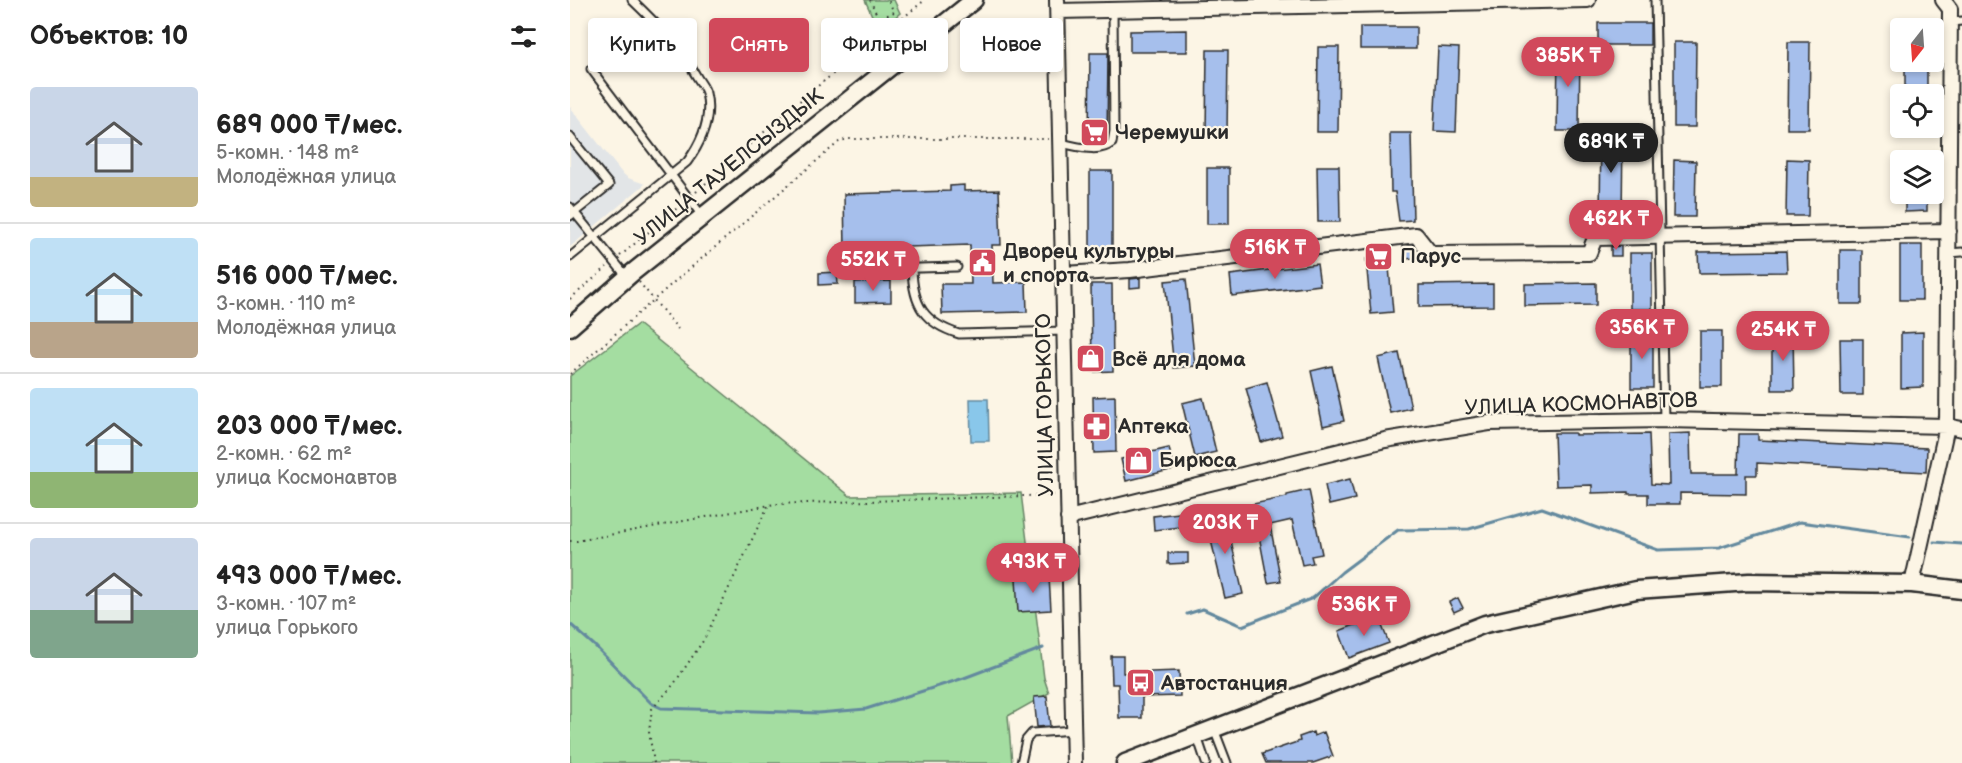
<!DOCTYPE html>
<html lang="ru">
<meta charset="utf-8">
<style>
body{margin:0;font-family:"Balsamiq Sans",sans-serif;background:#f2f2f2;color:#222;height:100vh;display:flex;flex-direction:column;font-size:22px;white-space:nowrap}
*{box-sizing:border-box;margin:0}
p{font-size:20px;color:#767676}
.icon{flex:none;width:33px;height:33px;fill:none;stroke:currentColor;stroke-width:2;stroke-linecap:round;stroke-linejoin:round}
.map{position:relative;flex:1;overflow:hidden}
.side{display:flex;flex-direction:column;background:#fff;width:570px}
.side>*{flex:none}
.top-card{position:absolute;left:18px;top:18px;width:570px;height:54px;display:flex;gap:12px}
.needle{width:39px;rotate:197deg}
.controls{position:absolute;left:1320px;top:18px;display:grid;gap:12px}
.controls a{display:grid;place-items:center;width:54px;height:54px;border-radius:6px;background:#fff;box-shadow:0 3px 9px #0003;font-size:30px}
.price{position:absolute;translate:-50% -51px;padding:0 14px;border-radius:21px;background:#d1495b;color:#fff;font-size:20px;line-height:39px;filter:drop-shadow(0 2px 3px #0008)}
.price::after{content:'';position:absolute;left:50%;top:36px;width:18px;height:14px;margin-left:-9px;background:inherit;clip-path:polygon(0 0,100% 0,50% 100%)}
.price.current{background:#222;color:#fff}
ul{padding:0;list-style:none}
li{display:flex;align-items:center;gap:18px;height:150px;padding:0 30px}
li+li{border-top:2px solid #e0e0e0}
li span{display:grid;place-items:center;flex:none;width:168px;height:120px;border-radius:6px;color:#555}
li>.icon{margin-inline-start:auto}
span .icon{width:72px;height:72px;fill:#fffc;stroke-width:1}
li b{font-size:26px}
h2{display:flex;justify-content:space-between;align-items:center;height:72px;padding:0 30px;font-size:26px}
.tag{padding:0 21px;border-radius:6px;background:#fff;box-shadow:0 3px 9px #0003;font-size:21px;line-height:54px}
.tag.current{background:#d1495b;color:#fff}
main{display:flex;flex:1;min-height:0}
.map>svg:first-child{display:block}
</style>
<main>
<section class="side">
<h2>Объектов: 10<svg class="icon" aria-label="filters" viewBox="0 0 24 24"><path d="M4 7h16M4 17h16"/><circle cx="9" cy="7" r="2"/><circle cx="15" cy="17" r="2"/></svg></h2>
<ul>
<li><span style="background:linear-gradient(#c9d6e8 75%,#c2b280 0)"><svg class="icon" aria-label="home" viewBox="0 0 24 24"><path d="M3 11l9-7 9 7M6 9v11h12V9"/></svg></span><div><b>689 000 ₸/мес.</b><p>5-комн. · 148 m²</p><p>Молодёжная улица</p></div></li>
<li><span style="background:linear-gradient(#bfe0f5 70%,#b9a48a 0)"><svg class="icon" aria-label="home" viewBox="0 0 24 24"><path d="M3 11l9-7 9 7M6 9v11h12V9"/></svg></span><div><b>516 000 ₸/мес.</b><p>3-комн. · 110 m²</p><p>Молодёжная улица</p></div></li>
<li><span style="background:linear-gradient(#bfe0f5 70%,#8fb573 0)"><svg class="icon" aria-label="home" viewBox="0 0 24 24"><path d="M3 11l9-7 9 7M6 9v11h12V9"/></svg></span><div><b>203 000 ₸/мес.</b><p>2-комн. · 62 m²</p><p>улица Космонавтов</p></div></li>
<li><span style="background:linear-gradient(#c9d6e8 60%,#7fa58c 0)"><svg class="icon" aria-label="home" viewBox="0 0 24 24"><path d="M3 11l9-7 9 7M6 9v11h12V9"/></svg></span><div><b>493 000 ₸/мес.</b><p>3-комн. · 107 m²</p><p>улица Горького</p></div></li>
</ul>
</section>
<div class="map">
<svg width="1392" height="763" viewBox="0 0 1392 763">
<rect width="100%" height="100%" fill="#fcf5e5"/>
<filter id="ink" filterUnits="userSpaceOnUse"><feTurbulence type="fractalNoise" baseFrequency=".0167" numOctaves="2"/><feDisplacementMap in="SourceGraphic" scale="12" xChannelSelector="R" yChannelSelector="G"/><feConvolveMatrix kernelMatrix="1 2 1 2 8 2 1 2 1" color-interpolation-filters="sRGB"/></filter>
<g filter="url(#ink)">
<path fill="#e2e5e7" d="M0 107 51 172 58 178 75 184 0 247Z"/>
<path fill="#a4dda1" stroke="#688466" stroke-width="1.5" d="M295 0H324L330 13 309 31Z
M68 324 280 496 451 493 474 678 479 693 438 716 442 763H0V376Z"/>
<path fill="#89c7ea" stroke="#63899e" stroke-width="1.5" d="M400 399H418L419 441H401Z"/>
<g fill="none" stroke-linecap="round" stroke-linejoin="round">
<path stroke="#63899e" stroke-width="3" d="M1364 542 1392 544
M617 614 633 609 672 626 743 598 772 572 828 530 899 529 972 508 1088 550 1149 548 1230 522 1340 537
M0 624 25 646 81 703 91 708 248 713 296 709 394 678 473 648"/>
</g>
<path fill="#a6bfec" stroke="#2b2b2b" stroke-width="1.5" d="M1028 23H1080V45H1028Z
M790 27H846V49H790Z
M617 30V52H560V31Z
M1104 42H1126L1125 127H1104Z
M1218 42H1240L1239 129H1217Z
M988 45H1010L1009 131H987Z
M748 47H769L768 132H747Z
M868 47 889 48 886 132 864 131Z
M637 50H658L657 136H636Z
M520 53H538L537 139H519Z
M1335 62H1357V94H1335Z
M1031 131 1053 132 1052 217H1030Z
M820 133H841L843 220 829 221 825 192H821Z
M1217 159 1239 160 1238 216H1216Z
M1104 160 1126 161 1125 217H1103Z
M747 166H769L770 222H748Z
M637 168H659V224H637Z
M520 171H542V256H520Z
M394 185V191L429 190 431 245H422L423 283 456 282 457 312 372 314 371 284H401L400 245 275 249 274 194 380 191V186Z
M1335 194H1357V211L1335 212Z
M843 245 845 258 835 259 833 247Z
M1330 245H1352V300H1330Z
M1051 246V256H1041V247Z
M1270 250H1292V304H1270Z
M1216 251 1217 272 1129 273 1128 252Z
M1060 253H1082V309H1060Z
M818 256 823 312 801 314 796 259Z
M747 264 750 285 662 296 660 275Z
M267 272 268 284 249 285V273Z
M570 278V287L560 288V279Z
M616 279 625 366 604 368 595 281Z
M321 281V302L285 303V282Z
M1026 283V305L955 306V284Z
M521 284H542L543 371 522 372Z
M923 284V306L849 307V285Z
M1130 331H1152V387H1130Z
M1061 332H1083V388H1061Z
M1353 332V387L1331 388V333Z
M1202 334H1223L1224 390H1202Z
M1270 339H1293V395H1271Z
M829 353 841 408 820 413 808 358Z
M762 366 774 421 753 426 741 371Z
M697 382 712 436 691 442 676 388Z
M545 396 546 452 524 453 523 397Z
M633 398 646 452 625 457 612 403Z
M984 433H1005V435L1079 434 1081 484 1099 485 1098 434 1120 433 1121 474H1168L1169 434H1188V440L1357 448 1356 472 1187 463V475H1176V494L1110 493V504H1078V494H1058V492L1022 493V485L986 486Z
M599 448 604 469 556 481 551 459Z
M780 479 785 499 759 505 755 485Z
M739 490 752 554 741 556 743 563 732 565 722 520 700 525 711 581 698 583 683 504 717 497V495Z
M654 510 673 594 655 598 639 532 643 531 640 512Z
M609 513 611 527 584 530 583 516Z
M598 553H618V563L598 564Z
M479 577 481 610 448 612 446 578Z
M888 598 893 608 884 612 879 602Z
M808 616 819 643 779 658 769 631Z
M541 656H553V673L609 671 610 696 572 697V718H549L548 684H542Z
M477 696 480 726 467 727 464 697Z
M743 732 744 736 754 732 763 756 743 763H696L692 754 730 741 729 737Z"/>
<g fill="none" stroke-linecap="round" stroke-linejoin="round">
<defs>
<path id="service" d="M1085 0 1094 420
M1380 22 1392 21
M21 69 133 217
M0 137 39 185 0 216
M490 143C507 146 528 154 542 143L544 131 543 10
M0 207 57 277
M1379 253 1392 252
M0 257 117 162C131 143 142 118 136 93 135 88 130 82 127 77 110 47 87 24 62 0
M342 269C343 305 354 323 389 334L495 331
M276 270 387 267
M644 729 657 763
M627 736 636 763
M451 763 456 740 462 733 504 730"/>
<path id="minor" d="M487 0 504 763
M488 11 1018 0
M494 274 560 270 846 235 861 254 1019 253 1025 238 1379 231
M498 518 815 440 919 423 1094 420 1377 426 1392 429
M1342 584 1377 426 1380 9 1373 0"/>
<path id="tertiary" d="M0 327 62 273 404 0
M555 763 915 624 1066 590 1179 582 1342 584 1392 590"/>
</defs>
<use href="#service" stroke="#2b2b2b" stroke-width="11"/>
<use href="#minor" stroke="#2b2b2b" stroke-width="18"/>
<use href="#tertiary" stroke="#2b2b2b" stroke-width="21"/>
<path stroke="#2b2b2b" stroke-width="2" stroke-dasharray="1.5 4.5" stroke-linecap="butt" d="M300 0 309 19 324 12 318 0
M317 17 322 28
M126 192 233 98 355 0
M50 256 112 204
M69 282 108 329
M0 299 37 267
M0 374 104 282 269 142 277 139H478
M0 541H7L205 504 486 495
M84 763 79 732 82 709 104 684 135 638 198 506"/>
<use href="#service" stroke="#fcf5e5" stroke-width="7"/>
<use href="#minor" stroke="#fcf5e5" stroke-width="14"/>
<use href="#tertiary" stroke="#fcf5e5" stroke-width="16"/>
</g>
</g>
<defs>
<symbol id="supermarket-square" viewBox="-11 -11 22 22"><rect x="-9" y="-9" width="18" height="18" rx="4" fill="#d1495b" stroke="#fcf5e5"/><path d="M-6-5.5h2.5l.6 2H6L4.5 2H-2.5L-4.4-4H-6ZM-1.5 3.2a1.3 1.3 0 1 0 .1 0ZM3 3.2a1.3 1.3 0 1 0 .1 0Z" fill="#fff"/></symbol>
<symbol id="civic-square" viewBox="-11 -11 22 22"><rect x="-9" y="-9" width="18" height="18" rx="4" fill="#d1495b" stroke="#fcf5e5"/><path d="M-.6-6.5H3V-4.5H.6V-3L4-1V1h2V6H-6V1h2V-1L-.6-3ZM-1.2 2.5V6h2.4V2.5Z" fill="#fff"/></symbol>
<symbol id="shop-square" viewBox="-11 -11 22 22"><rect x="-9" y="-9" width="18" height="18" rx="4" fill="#d1495b" stroke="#fcf5e5"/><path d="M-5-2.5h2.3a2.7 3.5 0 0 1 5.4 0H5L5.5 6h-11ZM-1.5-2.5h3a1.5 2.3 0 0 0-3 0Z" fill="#fff"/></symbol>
<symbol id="pharmacy-square" viewBox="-11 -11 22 22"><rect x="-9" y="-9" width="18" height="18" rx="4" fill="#d1495b" stroke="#fcf5e5"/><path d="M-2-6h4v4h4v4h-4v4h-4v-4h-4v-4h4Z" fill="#fff"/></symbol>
<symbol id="bus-square" viewBox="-11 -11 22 22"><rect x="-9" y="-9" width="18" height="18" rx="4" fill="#d1495b" stroke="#fcf5e5"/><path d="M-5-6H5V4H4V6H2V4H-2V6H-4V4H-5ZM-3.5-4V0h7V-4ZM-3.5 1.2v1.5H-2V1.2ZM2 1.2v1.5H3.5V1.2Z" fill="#fff"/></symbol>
</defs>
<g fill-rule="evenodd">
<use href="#supermarket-square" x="508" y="116" width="33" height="33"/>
<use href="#supermarket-square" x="792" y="240" width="33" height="33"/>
<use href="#civic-square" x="396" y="246" width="33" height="33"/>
<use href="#shop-square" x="504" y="342" width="33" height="33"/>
<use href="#pharmacy-square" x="510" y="410" width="33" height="33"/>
<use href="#shop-square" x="552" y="444" width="33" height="33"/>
<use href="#bus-square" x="554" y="666" width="33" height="33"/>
</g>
<g text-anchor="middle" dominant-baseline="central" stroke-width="4.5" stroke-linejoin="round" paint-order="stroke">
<g font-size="21" font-weight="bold" fill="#2b2b2b" stroke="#fcf5e5" text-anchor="start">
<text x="545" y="132">Черемушки</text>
<text x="433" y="251">Дворец культуры<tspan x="433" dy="24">и спорта</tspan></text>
<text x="830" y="256">Парус</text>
<text x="542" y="359">Всё для дома</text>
<text x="548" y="426">Аптека</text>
<text x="589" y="460">Бирюса</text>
<text x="591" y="683">Автостанция</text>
</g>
<g font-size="21" fill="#2b2b2b" stroke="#fcf5e5">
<text transform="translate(159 167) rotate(-39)">УЛИЦА ТАУЕЛСЫЗДЫК</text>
<text transform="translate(1011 404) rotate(-2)">УЛИЦА КОСМОНАВТОВ</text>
<text transform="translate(475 405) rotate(-91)">УЛИЦА ГОРЬКОГО</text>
</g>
</g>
</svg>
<div class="controls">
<a><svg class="needle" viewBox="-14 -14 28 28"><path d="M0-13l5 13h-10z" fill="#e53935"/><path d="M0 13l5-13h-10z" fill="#767676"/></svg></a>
<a><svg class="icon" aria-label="locate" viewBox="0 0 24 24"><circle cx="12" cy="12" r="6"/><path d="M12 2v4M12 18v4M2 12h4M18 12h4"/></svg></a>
<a><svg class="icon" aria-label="layers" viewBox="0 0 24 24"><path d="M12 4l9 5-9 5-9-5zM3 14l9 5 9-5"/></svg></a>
</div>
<b class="price" style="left:998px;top:88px">385K ₸</b>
<b class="price current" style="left:1041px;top:174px">689K ₸</b>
<b class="price" style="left:1046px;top:251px">462K ₸</b>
<b class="price" style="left:705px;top:280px">516K ₸</b>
<b class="price" style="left:303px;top:292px">552K ₸</b>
<b class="price" style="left:1072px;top:360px">356K ₸</b>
<b class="price" style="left:1213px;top:362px">254K ₸</b>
<b class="price" style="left:655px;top:555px">203K ₸</b>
<b class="price" style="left:463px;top:594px">493K ₸</b>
<b class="price" style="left:794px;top:637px">536K ₸</b>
<div class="top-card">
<a class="tag">Купить</a>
<a class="tag current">Снять</a>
<a class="tag">Фильтры</a>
<a class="tag">Новое</a>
</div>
</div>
</main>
